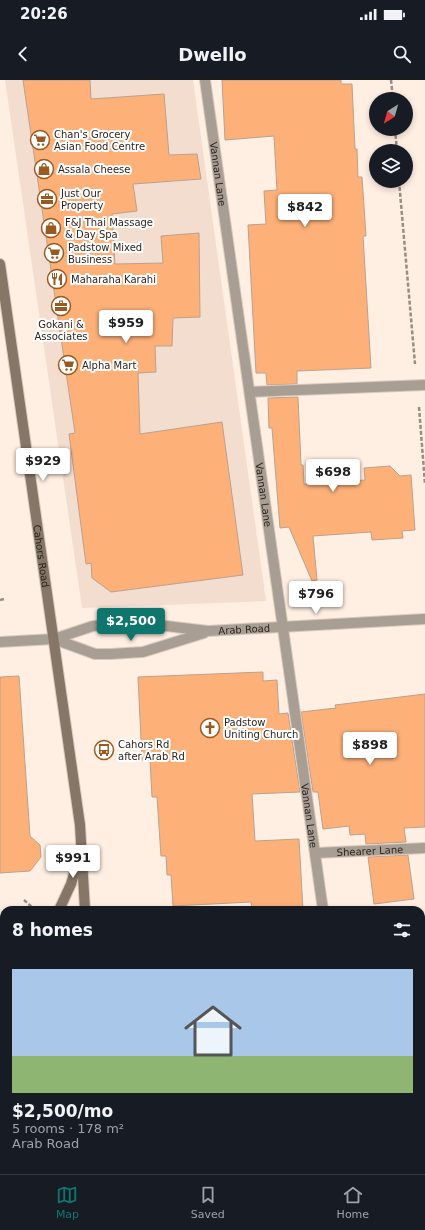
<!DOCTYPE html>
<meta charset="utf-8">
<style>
body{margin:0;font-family:"DejaVu Sans",sans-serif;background:#242831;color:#f1f3f6;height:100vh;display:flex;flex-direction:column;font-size:15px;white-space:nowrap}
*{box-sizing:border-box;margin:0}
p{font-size:13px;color:#9ea1a6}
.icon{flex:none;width:22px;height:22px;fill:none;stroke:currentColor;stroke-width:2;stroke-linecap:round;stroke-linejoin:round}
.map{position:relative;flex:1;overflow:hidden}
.details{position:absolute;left:0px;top:826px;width:425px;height:268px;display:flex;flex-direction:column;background:#171b24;border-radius:12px 12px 0 0;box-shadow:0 2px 6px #0003}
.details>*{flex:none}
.needle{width:26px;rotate:217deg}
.controls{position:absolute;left:369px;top:12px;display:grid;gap:8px}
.controls a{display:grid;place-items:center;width:44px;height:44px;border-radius:50%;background:#171b24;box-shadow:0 2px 6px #0003;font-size:20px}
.price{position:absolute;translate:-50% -34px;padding:0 9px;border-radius:4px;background:#fff;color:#222;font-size:13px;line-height:26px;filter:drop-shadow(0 1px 2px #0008)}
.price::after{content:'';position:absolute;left:50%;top:24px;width:12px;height:9px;margin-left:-6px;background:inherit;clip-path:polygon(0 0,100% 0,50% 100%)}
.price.selected{background:#0f766e;color:#fff}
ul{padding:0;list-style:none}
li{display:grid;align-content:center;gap:8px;height:212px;padding:0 12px}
li span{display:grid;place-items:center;height:124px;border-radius:0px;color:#555}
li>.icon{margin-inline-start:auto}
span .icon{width:72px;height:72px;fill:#fffc;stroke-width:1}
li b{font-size:17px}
h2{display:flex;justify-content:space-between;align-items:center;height:48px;padding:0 12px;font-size:17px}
.status{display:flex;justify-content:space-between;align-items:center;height:28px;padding:0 20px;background:#171b24;direction:ltr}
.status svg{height:11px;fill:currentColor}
header{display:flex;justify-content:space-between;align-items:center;height:52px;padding:0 12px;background:#171b24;font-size:18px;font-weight:700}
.tabs{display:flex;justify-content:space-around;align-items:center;height:56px;border-top:1px solid #363941;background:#171b24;font-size:11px;color:#9ea1a6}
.tabs a{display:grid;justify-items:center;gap:2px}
.tabs .selected{color:#0f766e}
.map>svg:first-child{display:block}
</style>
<div class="status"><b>20:26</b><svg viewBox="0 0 49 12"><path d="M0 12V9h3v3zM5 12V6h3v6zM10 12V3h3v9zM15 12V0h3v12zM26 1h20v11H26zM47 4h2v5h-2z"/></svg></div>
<header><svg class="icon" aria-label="back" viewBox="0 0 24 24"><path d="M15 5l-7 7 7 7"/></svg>Dwello<svg class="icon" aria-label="search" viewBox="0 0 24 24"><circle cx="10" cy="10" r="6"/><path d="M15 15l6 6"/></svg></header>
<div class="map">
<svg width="425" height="1094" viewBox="0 0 425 1094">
<rect width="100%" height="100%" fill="#ffeee2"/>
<path fill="#f3ddcf" d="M5 0H193L266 521 82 528Z"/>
<path fill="#beeca1" d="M4 1075V1090H88L90 1094H0V1078Z"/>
<path fill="#fdb078" stroke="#bba18e" d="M23 0H90L91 19 164 14 169 75 197 74 201 99 133 104 137 131 112 134 115 184 163 183 161 156 199 153 200 237 173 238 172 266H155L156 292 138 293 140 354 222 342 243 495 111 512 92 498 91 483 86 484 69 354 75 353Z
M222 0H341V4H352L355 69H357L358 97H362L366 156H363L371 288 297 291V304L267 305 266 293H256L248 145 266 144 264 111 277 110 274 56 225 60Z
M298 317 301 385H303L304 404 365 400 364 388 390 386 400 396 411 395 415 450 402 451 403 458 372 460 371 452 313 456 317 500 312 501 289 447 280 448 272 348H269L268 318Z
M263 592V601L277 600 279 634 288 633 300 712 252 714 255 761 299 759 303 830H252L251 822 173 826 171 795H167L166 776H161L157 717H152L150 680H142L138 597Z
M19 596 30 756 40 765 41 777 30 791 0 793V597Z
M425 614V747L404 748 406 762 366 764 365 754 350 755 349 746 323 749 318 712H313L301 632 336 628 335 625Z
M408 775 414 819 374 824 368 777Z"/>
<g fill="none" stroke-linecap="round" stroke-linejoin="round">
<defs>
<g id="lane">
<path id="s1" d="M205 0 323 830"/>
<path d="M250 312 425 305"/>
<path id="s2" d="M315 773 425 768"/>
<path d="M359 1090 360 1094"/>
</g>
<g id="street">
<path d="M54 559 95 574H110L143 572 204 553"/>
<path id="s3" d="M0 562 54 559 93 546 141 543 208 551 425 539"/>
<path d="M0 1039 4 1037"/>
<path d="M129 1090 130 1094"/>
</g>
<g id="secondary">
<path id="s4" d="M0 184 80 745 85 830"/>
<path d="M59 830 71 804 80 774"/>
<path d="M0 863 4 864"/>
<path d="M0 878 4 875"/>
<path d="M0 948 4 951"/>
<path d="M0 1010 4 1004"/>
<path d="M421 1010H425"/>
</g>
</defs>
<use href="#lane" stroke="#d9cabf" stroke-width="12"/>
<use href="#street" stroke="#d9cabf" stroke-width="12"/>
<use href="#secondary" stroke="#d9cabf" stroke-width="12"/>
<path stroke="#998c82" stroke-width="2.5" stroke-dasharray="4 2" stroke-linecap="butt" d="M391 0 393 19
M395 49 397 71
M399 101 415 284
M419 327 425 404
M0 520 4 519
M24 820 35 830"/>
<use href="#lane" stroke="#a89e94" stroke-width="10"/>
<use href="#street" stroke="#a89e94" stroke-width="10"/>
<use href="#secondary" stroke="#857668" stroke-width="10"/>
</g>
<defs>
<symbol id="supermarket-ring" viewBox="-11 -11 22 22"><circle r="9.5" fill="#fff" stroke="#995a21" stroke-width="1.5"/><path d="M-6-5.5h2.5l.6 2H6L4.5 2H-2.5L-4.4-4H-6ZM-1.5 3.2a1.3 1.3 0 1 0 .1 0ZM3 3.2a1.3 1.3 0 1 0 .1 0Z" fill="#995a21"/></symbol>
<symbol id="shop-ring" viewBox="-11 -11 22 22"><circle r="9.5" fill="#fff" stroke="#995a21" stroke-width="1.5"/><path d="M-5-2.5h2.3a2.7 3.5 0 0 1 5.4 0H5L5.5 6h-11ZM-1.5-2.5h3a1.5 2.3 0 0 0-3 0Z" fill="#995a21"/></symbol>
<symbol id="office-ring" viewBox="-11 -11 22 22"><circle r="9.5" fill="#fff" stroke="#995a21" stroke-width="1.5"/><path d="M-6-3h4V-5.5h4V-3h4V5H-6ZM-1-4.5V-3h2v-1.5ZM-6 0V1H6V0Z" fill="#995a21"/></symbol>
<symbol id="restaurant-ring" viewBox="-11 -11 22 22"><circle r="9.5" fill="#fff" stroke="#995a21" stroke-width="1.5"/><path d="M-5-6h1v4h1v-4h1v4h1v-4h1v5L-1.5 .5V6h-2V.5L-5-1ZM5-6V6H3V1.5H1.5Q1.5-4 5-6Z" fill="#995a21"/></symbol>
<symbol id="church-ring" viewBox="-11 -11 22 22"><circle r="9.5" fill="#fff" stroke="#995a21" stroke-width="1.5"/><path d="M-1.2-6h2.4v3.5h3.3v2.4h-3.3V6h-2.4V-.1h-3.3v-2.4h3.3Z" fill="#995a21"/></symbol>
<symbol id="bus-ring" viewBox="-11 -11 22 22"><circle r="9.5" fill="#fff" stroke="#995a21" stroke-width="1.5"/><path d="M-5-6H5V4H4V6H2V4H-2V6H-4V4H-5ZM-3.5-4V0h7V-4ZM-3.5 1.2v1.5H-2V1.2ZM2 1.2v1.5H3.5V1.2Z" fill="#995a21"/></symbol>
</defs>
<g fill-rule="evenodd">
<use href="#supermarket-ring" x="29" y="49" width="22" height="22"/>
<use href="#shop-ring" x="33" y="78" width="22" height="22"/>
<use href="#office-ring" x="36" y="108" width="22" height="22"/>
<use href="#shop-ring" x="40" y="137" width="22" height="22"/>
<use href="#supermarket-ring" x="43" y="162" width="22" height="22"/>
<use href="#restaurant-ring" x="46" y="188" width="22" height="22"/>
<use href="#office-ring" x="50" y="215" width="22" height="22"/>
<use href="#supermarket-ring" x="57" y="274" width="22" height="22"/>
<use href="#church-ring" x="199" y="637" width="22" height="22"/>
<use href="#bus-ring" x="93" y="659" width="22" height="22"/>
</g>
<g text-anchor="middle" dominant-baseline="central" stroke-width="4" stroke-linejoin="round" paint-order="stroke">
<g font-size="10" fill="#2e241d" stroke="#fff" text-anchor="start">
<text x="54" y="54">Chan's Grocery<tspan x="54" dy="12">Asian Food Centre</tspan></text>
<text x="58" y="89">Assala Cheese</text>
<text x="61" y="113">Just Our<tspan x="61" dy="12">Property</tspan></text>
<text x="65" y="142">F&amp;J Thai Massage<tspan x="65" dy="12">&amp; Day Spa</tspan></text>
<text x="68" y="167">Padstow Mixed<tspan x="68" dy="12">Business</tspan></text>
<text x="71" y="199">Maharaha Karahi</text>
<text x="61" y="244" text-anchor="middle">Gokani &amp;<tspan x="61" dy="12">Associates</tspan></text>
<text x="82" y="285">Alpha Mart</text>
<text x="224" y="642">Padstow<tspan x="224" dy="12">Uniting Church</tspan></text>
<text x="118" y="664">Cahors Rd<tspan x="118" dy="12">after Arab Rd</tspan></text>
</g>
<g font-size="10" fill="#2e241d" stroke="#fff">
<text stroke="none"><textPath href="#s1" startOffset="95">Vannan Lane</textPath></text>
<text stroke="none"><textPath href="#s1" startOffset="419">Vannan Lane</textPath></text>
<text stroke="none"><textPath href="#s4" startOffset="295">Cahors Road</textPath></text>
<text stroke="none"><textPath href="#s3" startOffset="247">Arab Road</textPath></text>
<text stroke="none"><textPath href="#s1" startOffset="743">Vannan Lane</textPath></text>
<text stroke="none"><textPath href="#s2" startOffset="55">Shearer Lane</textPath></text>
</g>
</g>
</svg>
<div class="controls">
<a><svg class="needle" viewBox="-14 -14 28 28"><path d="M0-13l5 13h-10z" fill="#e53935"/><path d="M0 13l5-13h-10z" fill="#9ea1a6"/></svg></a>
<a><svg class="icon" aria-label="layers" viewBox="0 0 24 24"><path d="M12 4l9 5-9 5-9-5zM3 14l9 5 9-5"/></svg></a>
</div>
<b class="price" style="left:305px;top:148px">$842</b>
<b class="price" style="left:126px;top:264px">$959</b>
<b class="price" style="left:43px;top:402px">$929</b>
<b class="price" style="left:333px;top:413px">$698</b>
<b class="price" style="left:316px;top:535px">$796</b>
<b class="price selected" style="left:131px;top:562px">$2,500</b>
<b class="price" style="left:370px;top:686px">$898</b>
<b class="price" style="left:73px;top:799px">$991</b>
<section class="details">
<h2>8 homes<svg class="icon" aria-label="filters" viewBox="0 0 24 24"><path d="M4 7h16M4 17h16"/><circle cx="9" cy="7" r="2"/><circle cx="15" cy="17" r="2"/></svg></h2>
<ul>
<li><span style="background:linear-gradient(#a9c7e8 70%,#8fb573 0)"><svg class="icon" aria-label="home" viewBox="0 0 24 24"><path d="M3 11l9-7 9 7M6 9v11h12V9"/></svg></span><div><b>$2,500/mo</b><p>5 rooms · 178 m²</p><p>Arab Road</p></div></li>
</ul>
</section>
</div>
<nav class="tabs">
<a class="selected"><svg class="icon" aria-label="map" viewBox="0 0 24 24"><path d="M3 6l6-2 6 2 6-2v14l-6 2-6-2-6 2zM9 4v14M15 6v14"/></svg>Map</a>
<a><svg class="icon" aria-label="saved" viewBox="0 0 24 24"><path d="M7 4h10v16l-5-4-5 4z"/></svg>Saved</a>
<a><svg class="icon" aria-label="home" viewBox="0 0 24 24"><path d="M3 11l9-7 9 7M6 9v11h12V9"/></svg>Home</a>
</nav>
